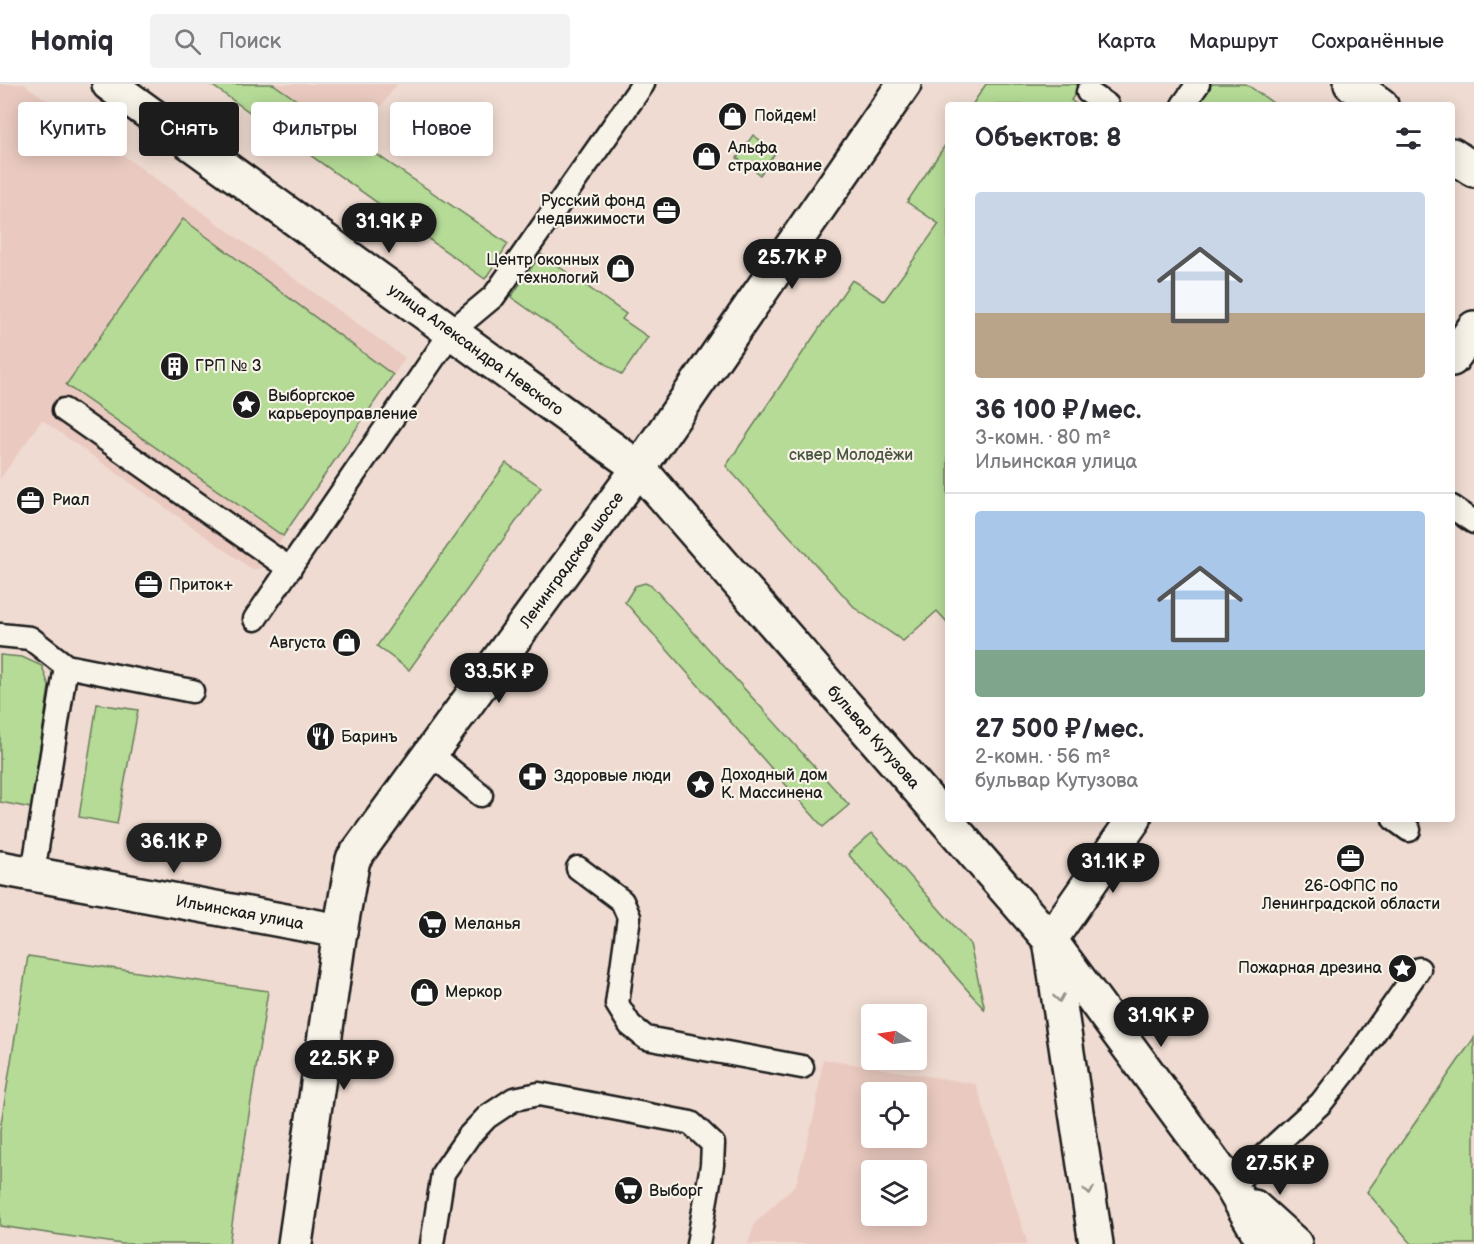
<!DOCTYPE html>
<html lang="ru">
<meta charset="utf-8">
<style>
body{margin:0;font-family:"Balsamiq Sans",sans-serif;background:#f2f2f3;color:#2b2b33;height:100vh;display:flex;flex-direction:column;font-size:22px;white-space:nowrap}
*{box-sizing:border-box;margin:0}
p{font-size:20px;color:#7c7c81}
.icon{flex:none;width:33px;height:33px;fill:none;stroke:currentColor;stroke-width:2;stroke-linecap:round;stroke-linejoin:round}
.map{position:relative;flex:1;overflow:hidden}
.sheet{position:absolute;left:945px;top:18px;width:510px;height:720px;display:flex;flex-direction:column;background:#fff;border-radius:6px;box-shadow:0 3px 15px #0003}
.sheet>*{flex:none}
.hud{position:absolute;left:18px;top:18px;width:570px;height:54px;display:flex;gap:12px}
.needle{width:39px;rotate:282deg}
.controls{position:absolute;left:861px;top:920px;display:grid;gap:12px}
.controls a{display:grid;place-items:center;width:66px;height:66px;border-radius:6px;background:#fff;box-shadow:0 3px 15px #0003;font-size:30px}
.price{position:absolute;translate:-50% -51px;padding:0 14px;border-radius:21px;background:#1c1c1c;color:#fff;font-size:20px;line-height:39px;filter:drop-shadow(0 2px 3px #0008)}
.price::after{content:'';position:absolute;left:50%;top:36px;width:18px;height:14px;margin-left:-9px;background:inherit;clip-path:polygon(0 0,100% 0,50% 100%)}
.price.selected{background:#222;color:#fff}
ul{padding:0;list-style:none}
li{display:grid;align-content:center;gap:12px;height:318px;padding:0 30px}
li+li{border-top:2px solid #e1e1e2}
li span{display:grid;place-items:center;height:186px;border-radius:6px;color:#555}
li>.icon{margin-inline-start:auto}
span .icon{width:108px;height:108px;fill:#fffc;stroke-width:1}
li b{font-size:26px}
h2{display:flex;justify-content:space-between;align-items:center;height:72px;padding:0 30px;font-size:26px}
.chip{padding:0 21px;border-radius:6px;background:#fff;box-shadow:0 3px 15px #0003;font-size:21px;line-height:54px}
.chip.selected{background:#1c1c1c;color:#fff}
header{display:flex;align-items:center;gap:36px;box-sizing:border-box;height:84px;padding:0 30px;background:#fff;border-bottom:2px solid #e1e1e2}
header strong{font-size:28px}
nav{display:flex;gap:33px;margin-inline-start:auto;font-size:21px}
.search{width:420px;height:54px;background:#f2f2f3;display:flex;align-items:center;gap:15px;box-sizing:border-box;padding:0 21px;border-radius:6px;color:#7c7c81;font-size:22px}
.map>svg:first-child{display:block}
</style>
<header>
<strong>Homiq</strong>
<div class="search"><svg class="icon" aria-label="search" viewBox="0 0 24 24"><circle cx="10" cy="10" r="6"/><path d="M15 15l6 6"/></svg>Поиск</div>
<nav><a>Карта</a><a>Маршрут</a><a>Сохранённые</a></nav>
</header>
<div class="map">
<svg width="1474" height="1160" viewBox="0 0 1474 1160">
<rect width="100%" height="100%" fill="#efdbd1"/>
<filter id="ink" filterUnits="userSpaceOnUse"><feTurbulence type="fractalNoise" baseFrequency=".0167" numOctaves="2"/><feDisplacementMap in="SourceGraphic" scale="12" xChannelSelector="R" yChannelSelector="G"/><feConvolveMatrix kernelMatrix="1 2 1 2 8 2 1 2 1" color-interpolation-filters="sRGB"/></filter>
<g filter="url(#ink)">
<path fill="#eacac0" fill-rule="evenodd" d="M0 0H24L405 274 262 484 253 486 42 336 0 395Z
M273 0H397L357 57Z
M823 975 976 1000 1028 1160H748L755 1139 796 1100 815 1028ZM872 1008H916V1053H872ZM872 1086H916V1131H872Z"/>
<path fill="#b5db97" stroke="#687c5a" stroke-width="1.5" d="M210 0H273L508 160 485 195Z
M986 0H1082L1071 16 1077 21H972Z
M1212 0H1246L1276 21H1198Z
M753 51 776 68 760 91 737 74Z
M948 57V539L937 527 903 557 856 525 726 382 852 196 884 217 939 140 907 118Z
M183 135 393 291 283 452 66 301Z
M541 170 626 230 622 235 648 253 622 291 511 213Z
M506 379 541 403 409 586 377 562Z
M645 499 652 502 849 721 823 743 625 518 635 502Z
M0 571 22 573 42 582 49 602 31 724 0 718Z
M97 620 138 626 117 740 79 733Z
M872 749 970 860 985 926 848 770Z
M28 872 268 907 229 1160H122L0 1142V1046Z
M1474 954V1160H1412L1367 1108Z"/>
<g fill="none" stroke-linecap="round" stroke-linejoin="round">
<defs>
<path id="service" d="M1088 8 1107 21
M1183 21 1198 0
M64 326 290 485
M1452 423 1474 438
M255 535 452 247 494 212 643 0
M0 551 30 554 66 582 192 607
M431 670 481 711
M1394 735 1409 746
M578 784 622 817 629 833 617 920 630 941 646 954 802 983
M33 789 66 582
M1231 1102 1321 1019 1360 969 1419 885
M432 1160 443 1089 468 1053 487 1033 514 1015 539 1010 691 1039 713 1060 712 1081 698 1160"/>
<g id="minor">
<path id="s1" d="M109 0 639 384"/>
<path d="M1351 0 1381 21"/>
<path d="M1452 71 1474 86"/>
<path d="M1452 275 1474 244"/>
<path d="M1096 1160 1050 856 1134 735"/>
</g>
<g id="tertiary">
<path id="s2" d="M639 384 1050 856 1231 1102 1265 1160"/>
<path id="s3" d="M0 784 340 847"/>
<path d="M1254 1123 1295 1160"/>
</g>
<g id="secondary">
<path id="s4" d="M295 1160 340 847 353 775 639 384 904 0"/>
</g>
</defs>
<use href="#service" stroke="#1c1c1c" stroke-width="27"/>
<use href="#minor" stroke="#1c1c1c" stroke-width="38"/>
<use href="#tertiary" stroke="#1c1c1c" stroke-width="38"/>
<use href="#secondary" stroke="#1c1c1c" stroke-width="38"/>
<use href="#service" stroke="#f7f3e8" stroke-width="22"/>
<use href="#minor" stroke="#f7f3e8" stroke-width="33"/>
<use href="#tertiary" stroke="#f7f3e8" stroke-width="33"/>
<use href="#secondary" stroke="#f7f3e8" stroke-width="33"/>
</g>
<defs><path id="oneway-chevron" d="M-2-3.5L2.5 0L-2 3.5" fill="none" stroke-width="1.6" stroke-linecap="round" stroke-linejoin="round" transform="scale(1.5)"/></defs>
<g stroke="#94928c">
<use href="#oneway-chevron" transform="translate(1059 914) rotate(81)"/>
<use href="#oneway-chevron" transform="translate(1089 1107) rotate(81)"/>
</g>
</g>
<defs>
<symbol id="shop-disc" viewBox="-11 -11 22 22"><circle r="9.5" fill="#1c1c1c" stroke="#f7f3e8"/><path d="M-5-2.5h2.3a2.7 3.5 0 0 1 5.4 0H5L5.5 6h-11ZM-1.5-2.5h3a1.5 2.3 0 0 0-3 0Z" fill="#fff"/></symbol>
<symbol id="office-disc" viewBox="-11 -11 22 22"><circle r="9.5" fill="#1c1c1c" stroke="#f7f3e8"/><path d="M-6-3h4V-5.5h4V-3h4V5H-6ZM-1-4.5V-3h2v-1.5ZM-6 0V1H6V0Z" fill="#fff"/></symbol>
<symbol id="building-disc" viewBox="-11 -11 22 22"><circle r="9.5" fill="#1c1c1c" stroke="#f7f3e8"/><path d="M-4-6H4V6H1V3H-1V6H-4ZM-2.5-4.3h1.7v1.8h-1.7ZM.8-4.3h1.7v1.8H.8ZM-2.5-1h1.7V.8h-1.7ZM.8-1h1.7V.8H.8Z" fill="#fff"/></symbol>
<symbol id="sight-disc" viewBox="-11 -11 22 22"><circle r="9.5" fill="#1c1c1c" stroke="#f7f3e8"/><path d="M0-6L1.8-2.2L6-1.7L2.9 1.2L3.7 5.4L0 3.3L-3.7 5.4L-2.9 1.2L-6-1.7L-1.8-2.2Z" fill="#fff"/></symbol>
<symbol id="restaurant-disc" viewBox="-11 -11 22 22"><circle r="9.5" fill="#1c1c1c" stroke="#f7f3e8"/><path d="M-5-6h1v4h1v-4h1v4h1v-4h1v5L-1.5 .5V6h-2V.5L-5-1ZM5-6V6H3V1.5H1.5Q1.5-4 5-6Z" fill="#fff"/></symbol>
<symbol id="pharmacy-disc" viewBox="-11 -11 22 22"><circle r="9.5" fill="#1c1c1c" stroke="#f7f3e8"/><path d="M-2-6h4v4h4v4h-4v4h-4v-4h-4v-4h4Z" fill="#fff"/></symbol>
<symbol id="supermarket-disc" viewBox="-11 -11 22 22"><circle r="9.5" fill="#1c1c1c" stroke="#f7f3e8"/><path d="M-6-5.5h2.5l.6 2H6L4.5 2H-2.5L-4.4-4H-6ZM-1.5 3.2a1.3 1.3 0 1 0 .1 0ZM3 3.2a1.3 1.3 0 1 0 .1 0Z" fill="#fff"/></symbol>
</defs>
<g fill-rule="evenodd">
<use href="#shop-disc" x="716" y="16" width="33" height="33"/>
<use href="#shop-disc" x="690" y="56" width="33" height="33"/>
<use href="#office-disc" x="650" y="110" width="33" height="33"/>
<use href="#shop-disc" x="604" y="168" width="33" height="33"/>
<use href="#building-disc" x="158" y="266" width="33" height="33"/>
<use href="#sight-disc" x="230" y="304" width="33" height="33"/>
<use href="#office-disc" x="14" y="400" width="33" height="33"/>
<use href="#office-disc" x="132" y="484" width="33" height="33"/>
<use href="#shop-disc" x="330" y="542" width="33" height="33"/>
<use href="#restaurant-disc" x="304" y="636" width="33" height="33"/>
<use href="#pharmacy-disc" x="516" y="676" width="33" height="33"/>
<use href="#sight-disc" x="684" y="684" width="33" height="33"/>
<use href="#office-disc" x="1334" y="758" width="33" height="33"/>
<use href="#supermarket-disc" x="416" y="824" width="33" height="33"/>
<use href="#sight-disc" x="1386" y="868" width="33" height="33"/>
<use href="#shop-disc" x="408" y="892" width="33" height="33"/>
<use href="#supermarket-disc" x="612" y="1090" width="33" height="33"/>
</g>
<g text-anchor="middle" dominant-baseline="central" stroke-width="4.5" stroke-linejoin="round" paint-order="stroke">
<g font-size="16" fill="#1c1c1c" stroke="#f7f3e8" text-anchor="start">
<text x="754" y="32">Пойдем!</text>
<text x="728" y="64">Альфа<tspan x="728" dy="18">страхование</tspan></text>
<text x="645" y="117" text-anchor="end">Русский фонд<tspan x="645" dy="18">недвижимости</tspan></text>
<text x="599" y="176" text-anchor="end">Центр оконных<tspan x="599" dy="18">технологий</tspan></text>
<text x="195" y="282">ГРП № 3</text>
<text x="268" y="312">Выборгское<tspan x="268" dy="18">карьероуправление</tspan></text>
<text x="52" y="416">Риал</text>
<text x="169" y="501">Приток+</text>
<text x="326" y="559" text-anchor="end">Августа</text>
<text x="341" y="653">Баринъ</text>
<text x="721" y="691">Доходный дом<tspan x="721" dy="18">К. Массинена</tspan></text>
<text x="554" y="692">Здоровые люди</text>
<text x="1351" y="802" text-anchor="middle">26-ОФПС по<tspan x="1351" dy="18">Ленинградской области</tspan></text>
<text x="454" y="840">Меланья</text>
<text x="1382" y="884" text-anchor="end">Пожарная дрезина</text>
<text x="445" y="908">Меркор</text>
<text x="649" y="1107">Выборг</text>
</g>
<g font-size="16" fill="#1c1c1c" stroke="#f7f3e8">
<text stroke="none"><textPath href="#s1" startOffset="453">улица Александра Невского</textPath></text>
<text stroke="none"><textPath href="#s4" startOffset="760">Ленинградское шоссе</textPath></text>
<text stroke="none"><textPath href="#s2" startOffset="357">бульвар Кутузова</textPath></text>
<text stroke="none"><textPath href="#s3" startOffset="244">Ильинская улица</textPath></text>
</g>
<g font-size="16" fill="#4a5541" stroke="#f7f3e8">
<text x="851" y="371">сквер Молодёжи</text>
</g>
</g>
</svg>
<div class="controls">
<a><svg class="needle" viewBox="-14 -14 28 28"><path d="M0-13l5 13h-10z" fill="#e53935"/><path d="M0 13l5-13h-10z" fill="#7c7c81"/></svg></a>
<a><svg class="icon" aria-label="locate" viewBox="0 0 24 24"><circle cx="12" cy="12" r="6"/><path d="M12 2v4M12 18v4M2 12h4M18 12h4"/></svg></a>
<a><svg class="icon" aria-label="layers" viewBox="0 0 24 24"><path d="M12 4l9 5-9 5-9-5zM3 14l9 5 9-5"/></svg></a>
</div>
<b class="price" style="left:389px;top:170px">31.9K ₽</b>
<b class="price" style="left:792px;top:206px">25.7K ₽</b>
<b class="price" style="left:499px;top:620px">33.5K ₽</b>
<b class="price selected" style="left:174px;top:790px">36.1K ₽</b>
<b class="price" style="left:1113px;top:810px">31.1K ₽</b>
<b class="price" style="left:1161px;top:964px">31.9K ₽</b>
<b class="price" style="left:344px;top:1007px">22.5K ₽</b>
<b class="price" style="left:1280px;top:1112px">27.5K ₽</b>
<div class="hud">
<a class="chip">Купить</a>
<a class="chip selected">Снять</a>
<a class="chip">Фильтры</a>
<a class="chip">Новое</a>
</div>
<section class="sheet">
<h2>Объектов: 8<svg class="icon" aria-label="filters" viewBox="0 0 24 24"><path d="M4 7h16M4 17h16"/><circle cx="9" cy="7" r="2"/><circle cx="15" cy="17" r="2"/></svg></h2>
<ul>
<li><span style="background:linear-gradient(#c9d6e8 65%,#b9a48a 0)"><svg class="icon" aria-label="home" viewBox="0 0 24 24"><path d="M3 11l9-7 9 7M6 9v11h12V9"/></svg></span><div><b>36 100 ₽/мес.</b><p>3-комн. · 80 m²</p><p>Ильинская улица</p></div></li>
<li><span style="background:linear-gradient(#a9c7e8 75%,#7fa58c 0)"><svg class="icon" aria-label="home" viewBox="0 0 24 24"><path d="M3 11l9-7 9 7M6 9v11h12V9"/></svg></span><div><b>27 500 ₽/мес.</b><p>2-комн. · 56 m²</p><p>бульвар Кутузова</p></div></li>
</ul>
</section>
</div>
